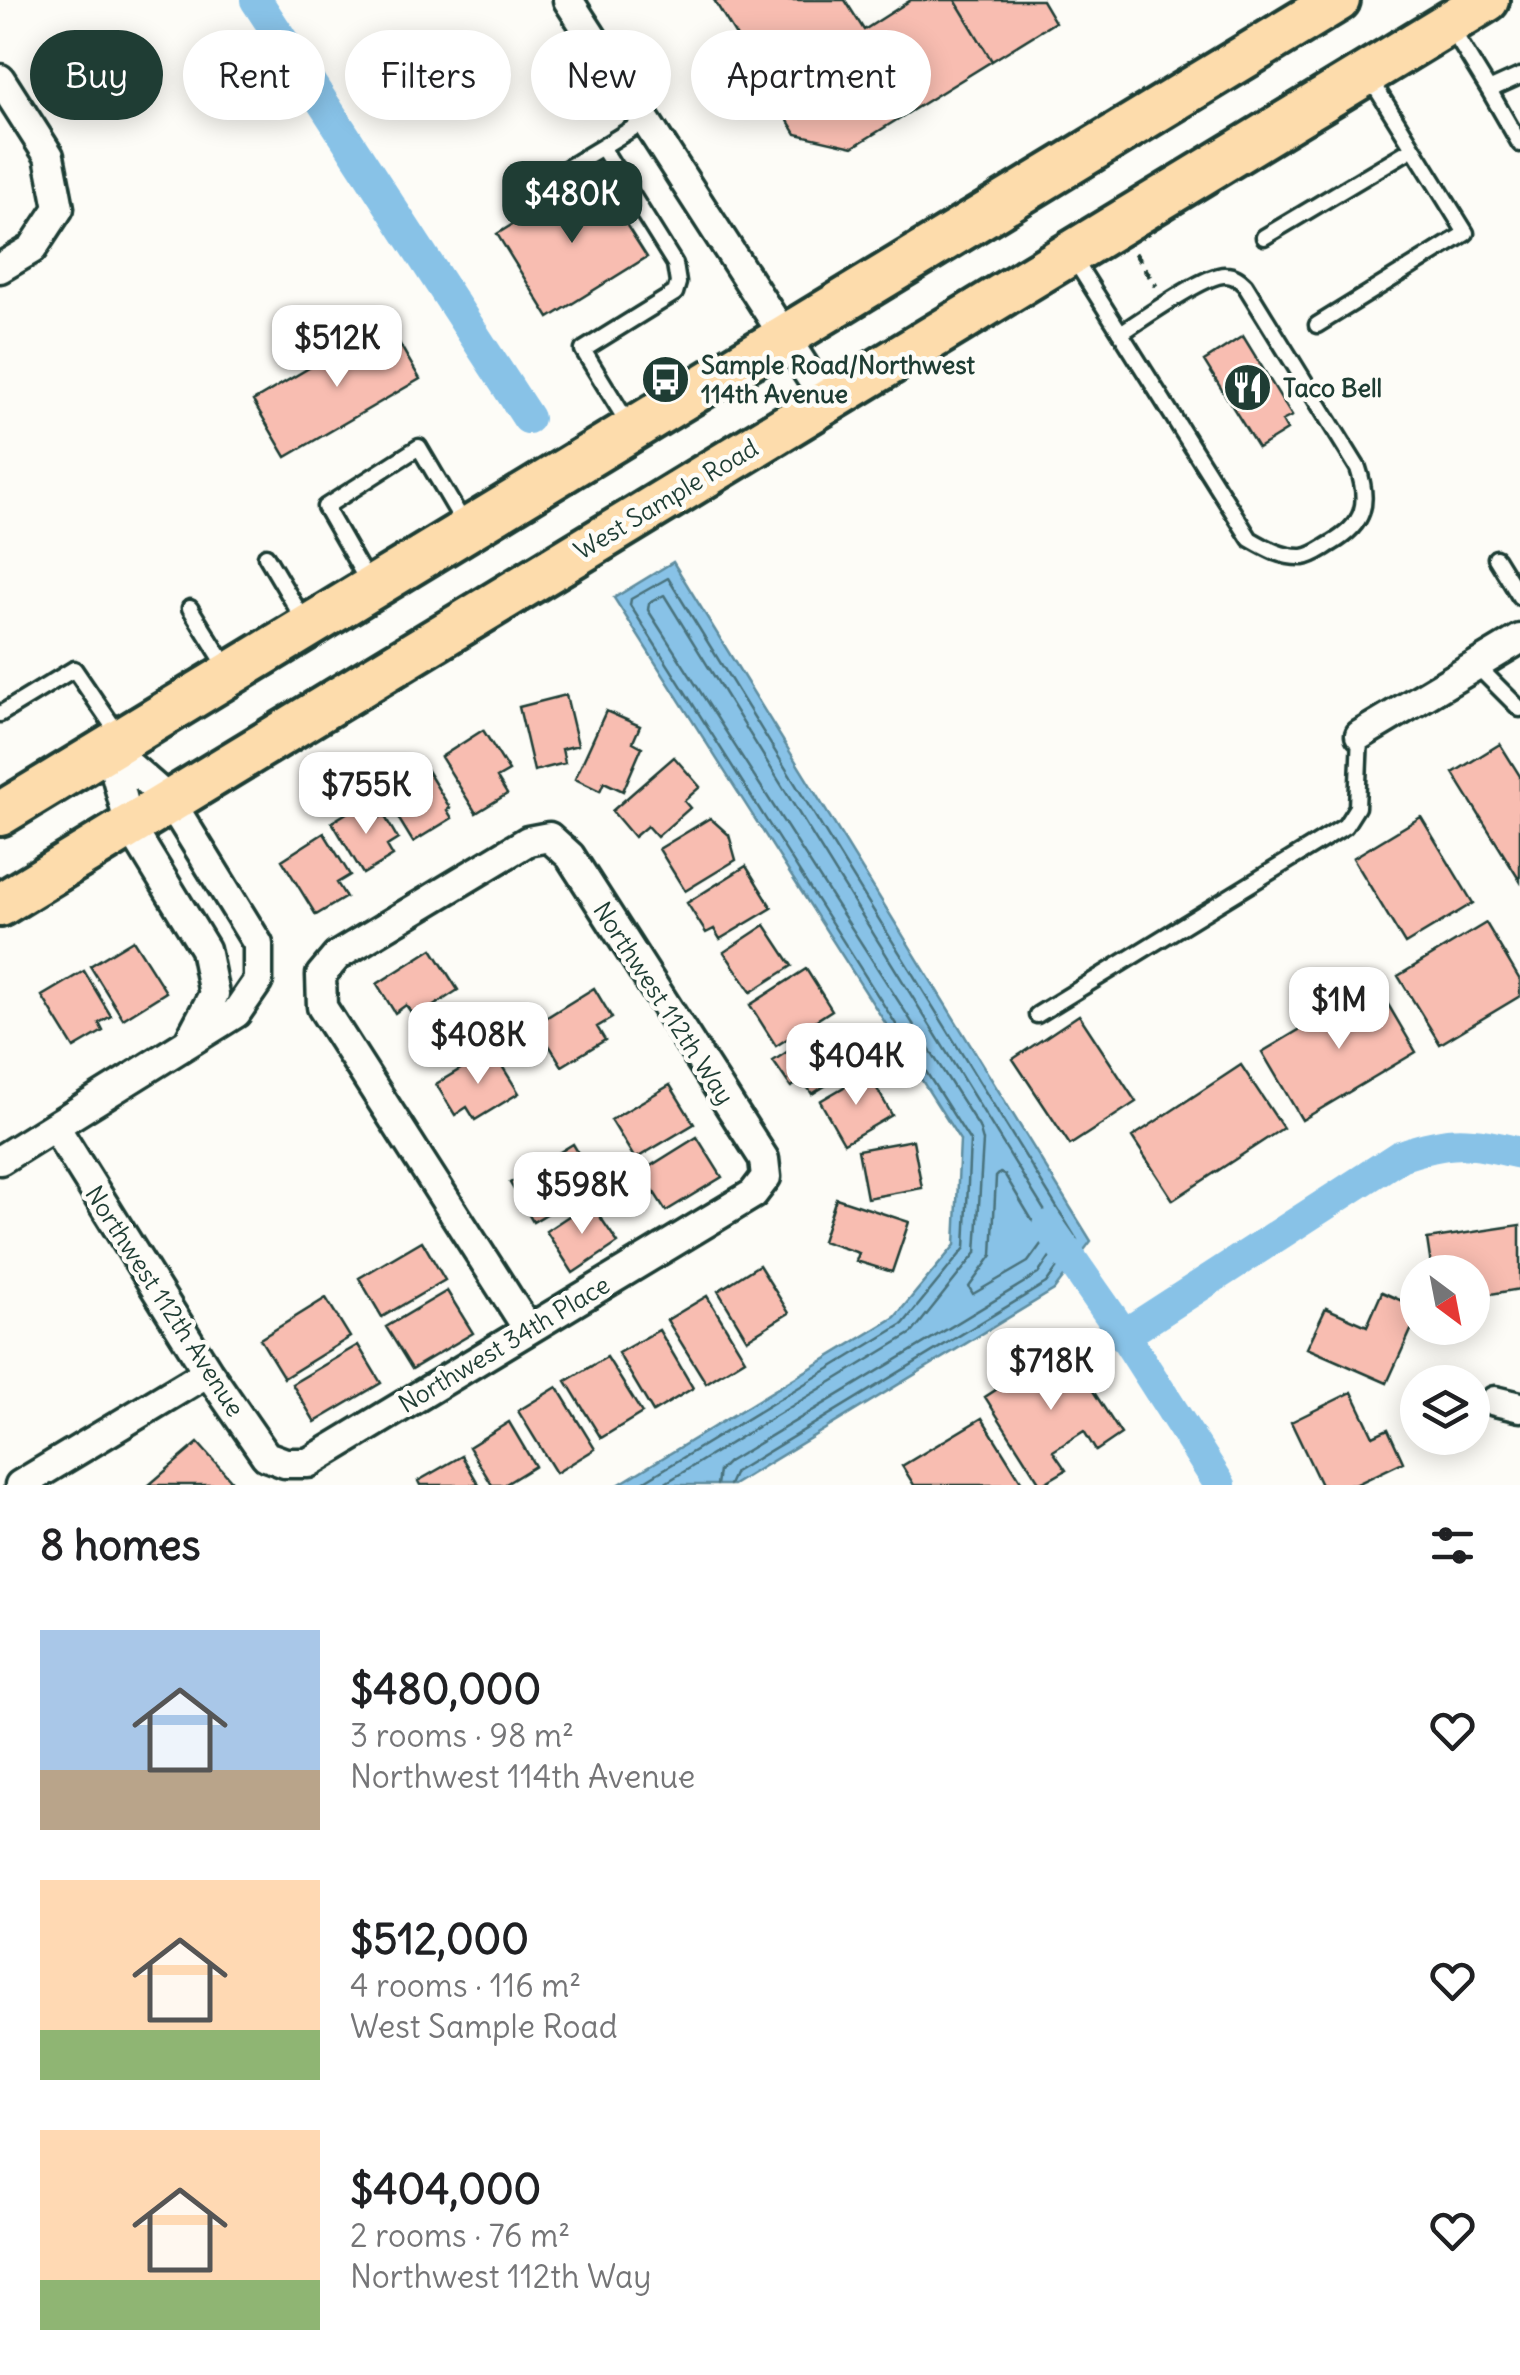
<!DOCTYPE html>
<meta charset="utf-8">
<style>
body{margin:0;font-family:Delius,sans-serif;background:#f2f2f2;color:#202124;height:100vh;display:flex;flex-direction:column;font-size:38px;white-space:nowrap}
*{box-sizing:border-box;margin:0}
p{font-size:32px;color:#757577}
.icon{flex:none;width:55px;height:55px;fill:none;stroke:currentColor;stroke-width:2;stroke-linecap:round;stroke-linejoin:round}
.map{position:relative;height:1485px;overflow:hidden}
.drawer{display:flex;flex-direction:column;background:#fff;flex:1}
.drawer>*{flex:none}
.top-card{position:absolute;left:30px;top:30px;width:1000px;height:90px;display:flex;gap:20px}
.needle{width:65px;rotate:148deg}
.tools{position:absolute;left:1400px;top:1255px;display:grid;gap:20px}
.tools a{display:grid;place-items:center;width:90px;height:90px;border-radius:50%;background:#fff;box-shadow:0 5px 25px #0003;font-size:50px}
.price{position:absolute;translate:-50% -85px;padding:0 22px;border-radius:20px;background:#fff;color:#222;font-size:32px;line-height:65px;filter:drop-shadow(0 2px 5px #0008)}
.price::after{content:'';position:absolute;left:50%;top:60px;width:30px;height:22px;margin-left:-15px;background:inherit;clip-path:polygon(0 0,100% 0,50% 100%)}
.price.selected{background:#1f3d34;color:#fff}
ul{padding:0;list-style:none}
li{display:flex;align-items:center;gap:30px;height:250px;padding:0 40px}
li span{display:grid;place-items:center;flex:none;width:280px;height:200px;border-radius:0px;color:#555}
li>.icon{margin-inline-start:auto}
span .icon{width:120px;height:120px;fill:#fffc;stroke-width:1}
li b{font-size:42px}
h2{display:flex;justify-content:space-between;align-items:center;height:120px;padding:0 40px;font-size:42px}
.chip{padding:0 35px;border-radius:45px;background:#fff;box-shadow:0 5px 25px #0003;font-size:35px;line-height:90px}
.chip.selected{background:#1f3d34;color:#fff}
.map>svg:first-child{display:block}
</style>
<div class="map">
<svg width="1520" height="1485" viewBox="0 0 1520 1485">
<rect width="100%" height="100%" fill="#fdfcf7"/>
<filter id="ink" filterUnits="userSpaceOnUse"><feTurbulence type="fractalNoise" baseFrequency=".01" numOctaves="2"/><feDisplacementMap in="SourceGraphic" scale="20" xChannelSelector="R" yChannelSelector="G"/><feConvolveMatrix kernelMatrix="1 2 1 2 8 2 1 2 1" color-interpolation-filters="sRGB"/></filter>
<g filter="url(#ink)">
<path fill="#88c2e7" stroke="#5e8d9f" stroke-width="2.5" d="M673 562 1091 1241 1054 1290 733 1485H618L895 1317 955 1245 960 1140 614 598Z"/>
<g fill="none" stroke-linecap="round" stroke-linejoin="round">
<path stroke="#49727c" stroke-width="2.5" d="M1000 1173 1005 1175 1044 1240 1028 1262 973 1294 969 1287 992 1255 996 1177Z
M638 1485 903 1324 965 1248 970 1141 630 605 631 599 668 578 1077 1240 1046 1283 735 1472 729 1485
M662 1485 912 1333 976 1253 983 1141 979 1127 648 610 649 603 664 595 1062 1239 1038 1274 728 1462 719 1471 717 1485"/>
<path stroke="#88c2e7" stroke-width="32" d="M256 0 528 418
M1048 1226 1124 1335 1220 1485
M1124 1335 1400 1156C1452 1138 1468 1141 1520 1153"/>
</g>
<path fill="#f8bdb1" stroke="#1f3d34" stroke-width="2.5" d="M714 0H845L864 30 911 0H955L992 61 853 147 796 134Z
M955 0H1042L1055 22 992 61Z
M594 174 647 257 549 318 497 234Z
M387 322 420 379 286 457 253 401Z
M1243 336 1292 416 1282 421 1287 430 1258 448 1204 361Z
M566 695 578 745 562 749 565 763 534 771 519 707Z
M606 711 640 726 633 742 642 747 623 791 604 782 600 791 575 779Z
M483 730 509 771 497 778 507 794 476 813 441 757Z
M1500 744 1520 776V881L1453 773Z
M674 757 700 787 684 801 690 808 657 837 647 826 634 837 612 811Z
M423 764 450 808 447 810 452 818 413 842 381 790Z
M363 803 374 821 384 815 398 839 387 846 393 856 363 874 332 822Z
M1421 817 1473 903 1405 944 1353 858Z
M710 818 729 835 736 860 685 891 659 849Z
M324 833 350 875 337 883 346 897 316 915 282 860Z
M746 866 772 908 720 939 714 929 706 933 687 903Z
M1486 923 1520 980V996L1440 1044 1398 976Z
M765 925 792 966 751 992 724 952Z
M133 940 166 992 123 1019 90 966Z
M432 949 458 990 415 1018 406 1005 395 1013 377 984Z
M806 969 832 1010 776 1046 750 1005Z
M84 971 111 1016 99 1023 103 1031 74 1048 42 996Z
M1376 984 1416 1052 1302 1120 1262 1052Z
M594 988 612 1018 597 1027 605 1040 562 1066 536 1024Z
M1079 1015 1136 1102 1070 1145 1013 1059Z
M825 1027 852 1069 812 1094 803 1080 791 1087 773 1061Z
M492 1050 519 1093 475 1120 467 1107 455 1115 436 1084Z
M1241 1065 1283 1128 1173 1200 1132 1137Z
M868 1073 892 1115 844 1143 820 1101Z
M670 1085 694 1124 635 1159 611 1120Z
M697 1137 722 1177 666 1211 641 1172Z
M913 1140 922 1188 867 1198 858 1150Z
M573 1144 597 1184 533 1222 510 1183Z
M836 1198 909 1222 892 1272 856 1261 859 1253 822 1241Z
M590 1202 618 1243 573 1273 546 1231Z
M1520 1225V1289L1473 1297 1472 1302V1272H1432L1427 1239Z
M422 1241 445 1280 382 1317 359 1278Z
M759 1265 789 1313 747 1339 718 1291Z
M447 1291 473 1333 412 1369 386 1327Z
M1382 1292 1418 1308V1315L1387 1383 1307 1348 1326 1308 1367 1326Z
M707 1296 745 1359 706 1383 667 1320Z
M326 1298 350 1337 284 1378 260 1339Z
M659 1330 693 1388 653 1412 618 1353Z
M358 1345 381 1383 315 1422 292 1384Z
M1064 1346 1121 1434 1096 1451 1084 1431 1053 1451 1066 1470 1041 1485 985 1397Z
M607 1357 642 1413 601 1438 566 1381Z
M557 1387 595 1449 556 1473 518 1411Z
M1352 1392 1373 1436 1388 1429 1403 1462 1355 1485H1321L1291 1422Z
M982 1418 1021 1481 1013 1485H914L902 1466Z
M509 1422 535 1466 504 1485H492L469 1447Z
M198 1443 231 1480 225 1485H149Z
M462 1456 479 1485H420L418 1481Z"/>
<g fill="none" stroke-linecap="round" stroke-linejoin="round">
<defs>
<path id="lane" d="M1451 28 1489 90 1520 76
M1489 90 1520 144
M602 147 646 120
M529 191 602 147 675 264 678 283 675 293 583 350 629 425
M1264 237 1413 148
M1074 259 1250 539C1267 549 1283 558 1303 557 1313 556 1323 548 1332 543 1364 524 1370 504 1358 468L1245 285C1239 279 1234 275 1225 275 1205 274 1141 320 1121 333
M1317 325 1466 233 1370 78
M266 556 305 622
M1496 558 1520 597
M368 582 325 507 419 447 465 525
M190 608 228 669
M1476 665 1520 709
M0 714 74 669 119 735
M1037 1015 1345 826 1357 807 1360 735"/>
<path id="street" d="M568 0 826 401
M0 79 49 156 59 208 32 249 0 268
M1360 735 1520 639
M109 748 130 826 205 949 214 994 189 1041
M55 1127 208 1372 266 1456 285 1463H308L753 1194 766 1177 764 1159 570 856 549 837 528 841 337 956 321 975 322 1007 528 1329
M0 1160 236 1013 258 981V944L170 801 109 748
M1495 1401 1520 1407
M20 1485 208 1372"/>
<path id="primary" d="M0 814 1338 0
M0 905 1487 0"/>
</defs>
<use href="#lane" stroke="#1f3d34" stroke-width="21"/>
<use href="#street" stroke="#1f3d34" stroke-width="35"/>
<use href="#primary" stroke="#1f3d34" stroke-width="50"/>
<path stroke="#1f3d34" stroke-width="5" stroke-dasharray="10 8" stroke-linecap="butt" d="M1135 253 1156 286"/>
<use href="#lane" stroke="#fdfcf7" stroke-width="14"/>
<use href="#street" stroke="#fdfcf7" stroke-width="28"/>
<use href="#primary" stroke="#fddcac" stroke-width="42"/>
</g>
</g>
<defs>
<symbol id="bus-disc" viewBox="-11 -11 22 22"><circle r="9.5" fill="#1f3d34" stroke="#fdfcf7"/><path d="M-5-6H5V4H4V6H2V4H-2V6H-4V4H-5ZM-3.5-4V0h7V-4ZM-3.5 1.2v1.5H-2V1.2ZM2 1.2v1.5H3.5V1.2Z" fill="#fff"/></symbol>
<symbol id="restaurant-disc" viewBox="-11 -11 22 22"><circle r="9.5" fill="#1f3d34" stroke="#fdfcf7"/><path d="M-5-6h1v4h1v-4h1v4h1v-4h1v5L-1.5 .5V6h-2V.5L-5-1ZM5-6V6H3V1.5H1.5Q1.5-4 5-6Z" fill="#fff"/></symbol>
</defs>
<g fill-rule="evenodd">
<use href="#bus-disc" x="638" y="352" width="55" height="55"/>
<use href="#restaurant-disc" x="1220" y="360" width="55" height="55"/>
</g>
<g text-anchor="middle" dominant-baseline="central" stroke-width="9" stroke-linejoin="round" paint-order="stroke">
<g font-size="25" font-weight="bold" fill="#1f3d34" stroke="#fdfcf7" text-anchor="start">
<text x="701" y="365">Sample Road/Northwest<tspan x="701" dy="29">114th Avenue</tspan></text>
<text x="1283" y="388">Taco Bell</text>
</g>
<g font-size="25" fill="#1f3d34" stroke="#fdfcf7">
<text transform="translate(666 499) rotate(-31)">West Sample Road</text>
<text transform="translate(664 1003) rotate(57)">Northwest 112th Way</text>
<text transform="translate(165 1301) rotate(57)">Northwest 112th Avenue</text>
<text transform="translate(504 1344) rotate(-31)">Northwest 34th Place</text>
</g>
</g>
</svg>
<div class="tools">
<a><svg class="needle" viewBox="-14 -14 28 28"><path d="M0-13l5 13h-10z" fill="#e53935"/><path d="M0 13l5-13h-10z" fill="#757577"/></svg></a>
<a><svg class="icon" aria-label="layers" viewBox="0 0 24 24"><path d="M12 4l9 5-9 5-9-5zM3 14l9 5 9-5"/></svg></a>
</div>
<b class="price selected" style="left:572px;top:246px">$480K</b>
<b class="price" style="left:337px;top:390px">$512K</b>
<b class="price" style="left:366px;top:837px">$755K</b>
<b class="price" style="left:1339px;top:1052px">$1M</b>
<b class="price" style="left:478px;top:1087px">$408K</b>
<b class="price" style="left:856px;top:1108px">$404K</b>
<b class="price" style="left:582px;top:1237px">$598K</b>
<b class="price" style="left:1051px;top:1413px">$718K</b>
<div class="top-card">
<a class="chip selected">Buy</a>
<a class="chip">Rent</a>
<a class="chip">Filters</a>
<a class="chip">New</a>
<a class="chip">Apartment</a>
</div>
</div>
<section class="drawer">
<h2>8 homes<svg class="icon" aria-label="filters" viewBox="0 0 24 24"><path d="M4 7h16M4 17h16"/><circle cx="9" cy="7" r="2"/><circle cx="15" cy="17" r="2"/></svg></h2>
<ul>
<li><span style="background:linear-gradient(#a9c7e8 70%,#b9a48a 0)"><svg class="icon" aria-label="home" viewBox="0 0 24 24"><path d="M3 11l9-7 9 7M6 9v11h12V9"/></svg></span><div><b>$480,000</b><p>3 rooms · 98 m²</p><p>Northwest 114th Avenue</p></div><svg class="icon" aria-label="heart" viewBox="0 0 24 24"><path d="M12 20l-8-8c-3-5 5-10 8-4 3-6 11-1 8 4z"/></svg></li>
<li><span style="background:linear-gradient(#ffd9b3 75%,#8fb573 0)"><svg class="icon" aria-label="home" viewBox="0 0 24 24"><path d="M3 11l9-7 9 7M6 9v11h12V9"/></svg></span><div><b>$512,000</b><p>4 rooms · 116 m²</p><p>West Sample Road</p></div><svg class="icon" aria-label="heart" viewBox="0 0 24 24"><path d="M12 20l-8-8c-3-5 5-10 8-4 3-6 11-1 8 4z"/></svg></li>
<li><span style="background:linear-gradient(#ffd9b3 75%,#8fb573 0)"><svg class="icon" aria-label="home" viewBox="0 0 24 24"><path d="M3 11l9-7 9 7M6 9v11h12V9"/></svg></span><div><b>$404,000</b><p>2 rooms · 76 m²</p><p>Northwest 112th Way</p></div><svg class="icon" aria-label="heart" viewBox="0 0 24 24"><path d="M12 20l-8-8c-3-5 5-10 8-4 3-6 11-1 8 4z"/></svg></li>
</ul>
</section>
